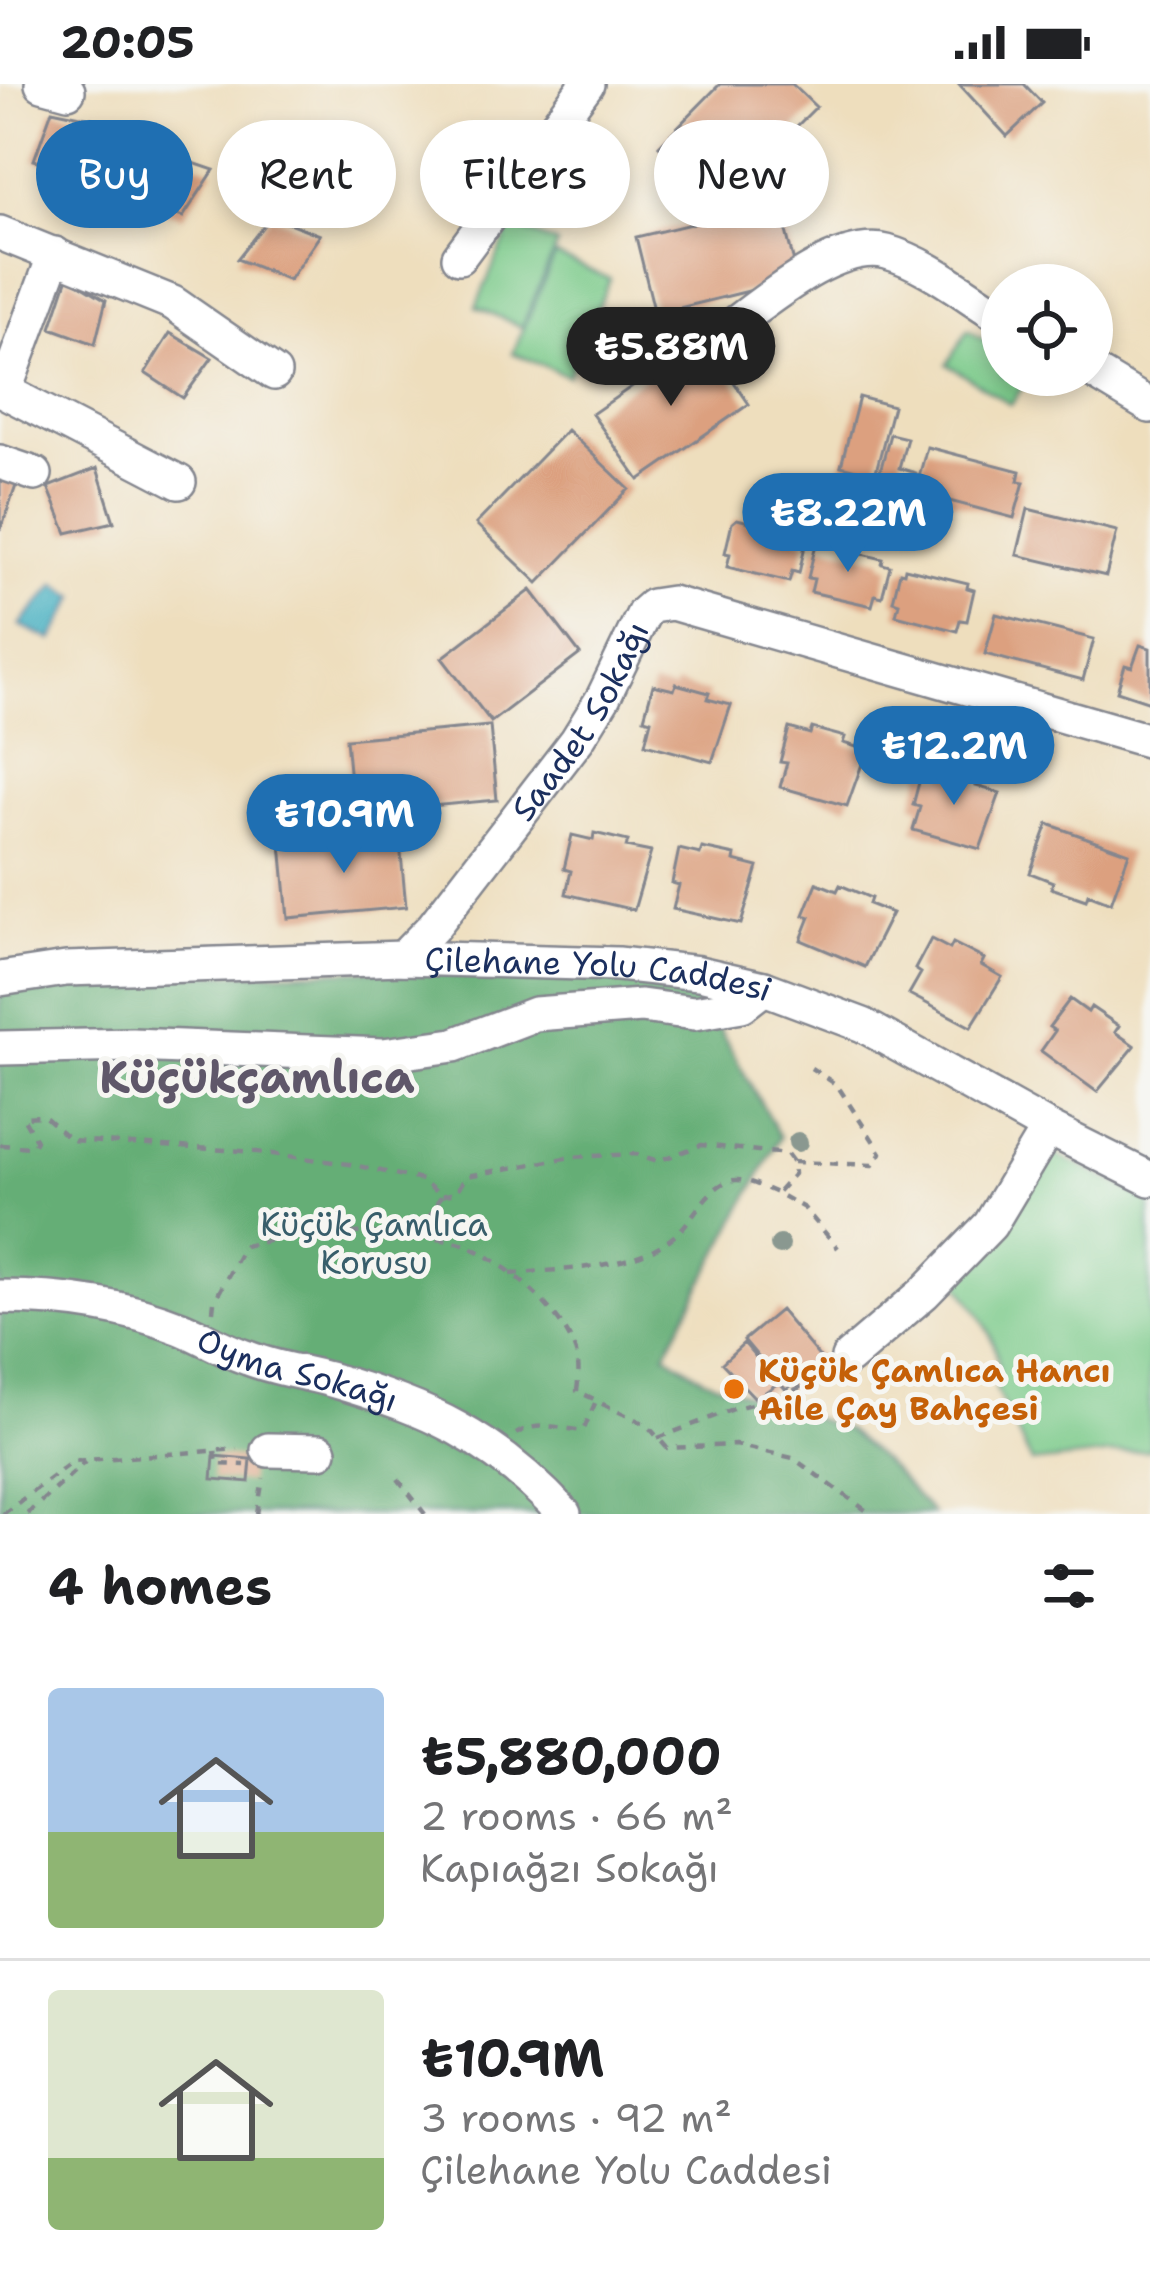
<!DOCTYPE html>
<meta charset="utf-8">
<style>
body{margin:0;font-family:"Shantell Sans",sans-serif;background:#f6f6f6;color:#202124;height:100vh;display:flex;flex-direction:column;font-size:45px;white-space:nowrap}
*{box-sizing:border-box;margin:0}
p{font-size:39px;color:#757577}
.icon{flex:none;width:66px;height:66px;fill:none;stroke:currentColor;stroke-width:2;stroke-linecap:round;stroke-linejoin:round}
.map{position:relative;height:1430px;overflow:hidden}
.sheet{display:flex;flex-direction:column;background:#fff;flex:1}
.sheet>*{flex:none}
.hud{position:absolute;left:36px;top:36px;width:1080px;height:108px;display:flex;gap:24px}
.buttons{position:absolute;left:981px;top:180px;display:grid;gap:24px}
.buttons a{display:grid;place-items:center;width:132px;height:132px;border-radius:50%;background:#fff;box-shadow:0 6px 18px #0003;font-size:60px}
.price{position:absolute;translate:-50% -102px;padding:0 27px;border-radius:42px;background:#1f6fb2;color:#fff;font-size:39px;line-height:78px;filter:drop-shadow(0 3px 6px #0008)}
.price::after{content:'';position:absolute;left:50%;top:72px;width:36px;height:27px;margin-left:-18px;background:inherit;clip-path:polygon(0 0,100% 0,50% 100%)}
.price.selected{background:#222;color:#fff}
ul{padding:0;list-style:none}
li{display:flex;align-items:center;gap:36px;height:300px;padding:0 48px}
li+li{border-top:3px solid #e0e0e0}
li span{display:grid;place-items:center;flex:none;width:336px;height:240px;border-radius:12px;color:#555}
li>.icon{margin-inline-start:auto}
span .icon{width:144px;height:144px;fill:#fffc;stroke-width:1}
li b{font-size:51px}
h2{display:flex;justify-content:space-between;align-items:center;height:144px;padding:0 48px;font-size:51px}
.tag{padding:0 42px;border-radius:54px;background:#fff;box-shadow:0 6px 18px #0003;font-size:42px;line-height:108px}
.tag.selected{background:#1f6fb2;color:#fff}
.status{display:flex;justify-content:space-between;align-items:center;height:84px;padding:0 60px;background:#fff;direction:ltr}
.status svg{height:33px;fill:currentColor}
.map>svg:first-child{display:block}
</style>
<div class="status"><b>20:05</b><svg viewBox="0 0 49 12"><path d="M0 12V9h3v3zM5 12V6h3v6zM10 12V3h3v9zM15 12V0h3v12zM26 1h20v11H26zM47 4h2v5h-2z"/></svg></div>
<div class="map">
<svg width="1150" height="1430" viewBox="0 0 1150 1430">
<rect width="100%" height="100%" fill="#f6f6f2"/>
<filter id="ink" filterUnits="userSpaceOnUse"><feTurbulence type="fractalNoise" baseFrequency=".00833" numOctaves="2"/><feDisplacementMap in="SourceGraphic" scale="24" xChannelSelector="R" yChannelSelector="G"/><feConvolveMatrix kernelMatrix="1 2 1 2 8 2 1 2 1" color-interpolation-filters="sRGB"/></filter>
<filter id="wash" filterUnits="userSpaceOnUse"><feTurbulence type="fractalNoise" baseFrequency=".004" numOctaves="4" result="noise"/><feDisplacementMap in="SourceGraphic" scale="48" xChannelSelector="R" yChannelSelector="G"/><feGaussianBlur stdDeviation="2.7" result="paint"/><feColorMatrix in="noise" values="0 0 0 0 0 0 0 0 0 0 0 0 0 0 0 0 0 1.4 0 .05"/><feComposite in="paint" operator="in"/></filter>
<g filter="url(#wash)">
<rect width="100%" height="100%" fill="#eedebd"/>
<path fill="#7cca8a" stroke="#4c7c74" stroke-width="3" d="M511 141 557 160 522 243 476 223Z
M555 171 610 195 568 292 513 269Z
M968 246 1002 268V291H1030L1011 321 947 280Z
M1046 1066 1150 1115V1366L1032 1379 996 1305C1007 1263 978 1228 955 1195Z"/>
<path fill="#65ae76" stroke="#406e6a" stroke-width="3" d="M475 884 696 903 780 1053 665 1270 704 1295 847 1346 890 1383 933 1430H0V907L76 893Z"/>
<path fill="#42aec0" stroke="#2e6e8f" stroke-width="3" d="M56 500 76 513 52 556 20 541Z"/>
<g id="blocks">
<path fill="#dca07f" d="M720 0H792L816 23 719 120 659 62Z
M959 0H1024L1042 19 1007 52Z
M52 26 95 35 79 90 34 76Z
M164 69 214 86 183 133 138 120Z
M779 119 798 195 655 230 636 153Z
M271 132 320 151 289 196 237 175Z
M68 193 106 216 95 260 51 244Z
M170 249 212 274 183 314 145 289Z
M703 253 749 320 639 396 592 330Z
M859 313 893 322 875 391 841 382Z
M567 346 629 405 538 499 476 440Z
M890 350 907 354 899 384 916 389 912 405 878 395Z
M927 363 1020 387 1018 397 1024 398 1014 434 915 408Z
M97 384 114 438 67 449 48 403Z
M0 393 18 396 1 445H0Z
M1028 425 1117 447 1106 492 1017 471Z
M737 435 800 451 798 456 806 457 799 489 792 487 789 498 727 483 730 470 725 469 732 439Z
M820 460 883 475 882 480 890 482 882 513 875 511 872 522 811 508 814 495 808 494 815 464Z
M905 484 968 499 967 504 974 506 967 537 960 536 957 547 896 531 899 519 893 517 900 488 904 489Z
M531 506 580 570 491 638 442 574Z
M996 530 1094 555 1083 596 985 570Z
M1140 561 1150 564V618L1117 607 1125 581 1132 583Z
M676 600 709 609 707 615 731 621 712 678 645 660 651 636 644 634 653 601 674 606Z
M490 642 497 716 353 729 346 655Z
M789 644 810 650 812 644 845 653 843 659 867 666 847 722 780 703 787 679 780 678Z
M922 687 943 693 945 687 978 696 976 702 1000 709 980 765 913 746 920 723 913 721Z
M1048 740 1129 769 1111 819 1088 810 1086 816 1051 804 1053 798 1030 789Z
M399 749 406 823 288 834 281 760Z
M594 749 628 757 626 763 651 768 634 826 566 810 571 787 564 785 572 751 593 756Z
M702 764 735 771 734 777 758 783 741 840 673 825 679 801 672 799 679 765 700 770Z
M817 799 837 807 840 801 871 814 869 820 892 829 865 883 801 856 810 833 804 831Z
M931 855 950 865 953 859 984 875 981 881 1002 893 971 943 909 910 921 889 915 885Z
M1070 915 1088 928 1091 923 1119 942 1115 948 1135 962 1097 1008 1041 967 1055 947 1049 943Z
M780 1226 822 1276 786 1306 744 1256Z
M744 1259 778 1299 756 1315 722 1279Z
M214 1372 251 1375 249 1398 212 1395Z"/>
</g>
</g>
<g filter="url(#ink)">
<use href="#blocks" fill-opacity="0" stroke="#84868e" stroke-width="3"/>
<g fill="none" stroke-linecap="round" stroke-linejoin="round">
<defs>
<g id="minor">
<path d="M42 0 68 7"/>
<path d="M0 149 173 219 274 289"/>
<path d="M459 173 587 0"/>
<path d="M714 255C756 226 834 154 887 168 927 179 967 212 1002 233"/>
<path d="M1092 287 1150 322"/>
<path d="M0 305 179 398"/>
<path d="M5 306 55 170"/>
<path d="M0 378 35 390"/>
<path id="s1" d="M403 874 433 843 577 656 603 614 644 529 652 522 672 519 1150 657"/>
<path id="s2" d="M0 895 66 885 403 874 618 880 699 889 764 904 863 941 1048 1044 1150 1095"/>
<path d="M0 964 132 961 383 971 454 961 535 930 641 922 694 929 742 921 764 904"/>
<path id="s3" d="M0 1213C62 1213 123 1221 181 1244 203 1253 224 1266 248 1274 273 1284 302 1288 328 1295 427 1323 493 1353 564 1430"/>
<path d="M848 1274 924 1209 990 1141 1048 1044"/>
<path d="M268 1366 320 1367"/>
</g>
</defs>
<use href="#minor" stroke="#84868e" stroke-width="38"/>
<path stroke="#84868e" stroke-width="4.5" stroke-dasharray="9 9" stroke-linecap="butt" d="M0 1061 32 1063 36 1056 23 1033 44 1032 71 1056 257 1068 349 1080 422 1096 441 1112 455 1109 467 1092 571 1073 636 1070 658 1077 701 1061 787 1070 793 1078 794 1090 777 1109 804 1124 838 1164
M793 1078 873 1081 881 1069 837 1001 811 984
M441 1112 429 1133 428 1153C440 1156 453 1157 465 1161 502 1175 558 1224 573 1261 580 1276 579 1291 577 1307L596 1316
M511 1190C563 1184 630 1187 673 1153 692 1138 702 1111 724 1099 741 1090 761 1103 777 1109
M213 1227 214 1218 244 1162C307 1147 364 1146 428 1153
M516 1350C535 1337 561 1344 583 1347L596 1317 647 1341 667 1364 735 1361 793 1374 871 1430
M658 1354 736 1324 783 1312 825 1290
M215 1367 217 1380 245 1381
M398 1395 425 1430
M3 1430 73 1377 237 1365
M27 1430 85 1378
M257 1430 263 1394"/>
<use href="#minor" stroke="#fff" stroke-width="33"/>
</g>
<g fill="#8a9890">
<circle cx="798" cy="1058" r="10"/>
<circle cx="780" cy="1161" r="10"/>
</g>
</g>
<circle fill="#e8710a" stroke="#f6f6f2" stroke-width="4.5" cx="734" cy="1305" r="12"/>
<g text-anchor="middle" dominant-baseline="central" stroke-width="10" stroke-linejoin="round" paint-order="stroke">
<g font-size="33" fill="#1b2f5e" stroke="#f6f6f2">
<text stroke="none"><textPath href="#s1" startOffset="297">Saadet Sokağı</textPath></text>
<text stroke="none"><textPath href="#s2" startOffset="600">Çilehane Yolu Caddesi</textPath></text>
<text stroke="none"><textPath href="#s3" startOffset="309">Oyma Sokağı</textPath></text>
</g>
<g font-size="33" fill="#385e6b" stroke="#f6f6f2">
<text x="374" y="1140">Küçük Çamlıca<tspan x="374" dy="38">Korusu</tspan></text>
</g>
<g font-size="33" font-weight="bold" fill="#c56008" stroke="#f6f6f2" text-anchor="start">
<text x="758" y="1286">Küçük Çamlıca Hancı<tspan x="758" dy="38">Aile Çay Bahçesi</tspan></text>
</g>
<g font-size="45" font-weight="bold" fill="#5f576a" stroke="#f6f6f2">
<text x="257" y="993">Küçükçamlıca</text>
</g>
</g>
</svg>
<div class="buttons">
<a><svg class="icon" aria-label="locate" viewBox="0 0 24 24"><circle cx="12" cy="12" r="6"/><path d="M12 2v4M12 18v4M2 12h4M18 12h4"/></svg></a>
</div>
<b class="price selected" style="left:671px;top:325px">₺5.88M</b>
<b class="price" style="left:848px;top:491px">₺8.22M</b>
<b class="price" style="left:954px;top:724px">₺12.2M</b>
<b class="price" style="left:344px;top:792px">₺10.9M</b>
<div class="hud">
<a class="tag selected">Buy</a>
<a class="tag">Rent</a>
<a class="tag">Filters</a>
<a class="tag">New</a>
</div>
</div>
<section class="sheet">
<h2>4 homes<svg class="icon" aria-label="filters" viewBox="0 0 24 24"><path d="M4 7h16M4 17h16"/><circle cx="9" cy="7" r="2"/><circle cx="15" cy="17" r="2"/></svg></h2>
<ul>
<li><span style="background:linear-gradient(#a9c7e8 60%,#8fb573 0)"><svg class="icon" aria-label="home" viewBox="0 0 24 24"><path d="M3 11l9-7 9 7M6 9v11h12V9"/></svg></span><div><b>₺5,880,000</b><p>2 rooms · 66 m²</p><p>Kapıağzı Sokağı</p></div></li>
<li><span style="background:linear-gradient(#dfe7d0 70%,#8fb573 0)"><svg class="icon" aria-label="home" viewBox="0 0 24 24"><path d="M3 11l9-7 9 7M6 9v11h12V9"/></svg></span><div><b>₺10.9M</b><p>3 rooms · 92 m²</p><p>Çilehane Yolu Caddesi</p></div></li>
</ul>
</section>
